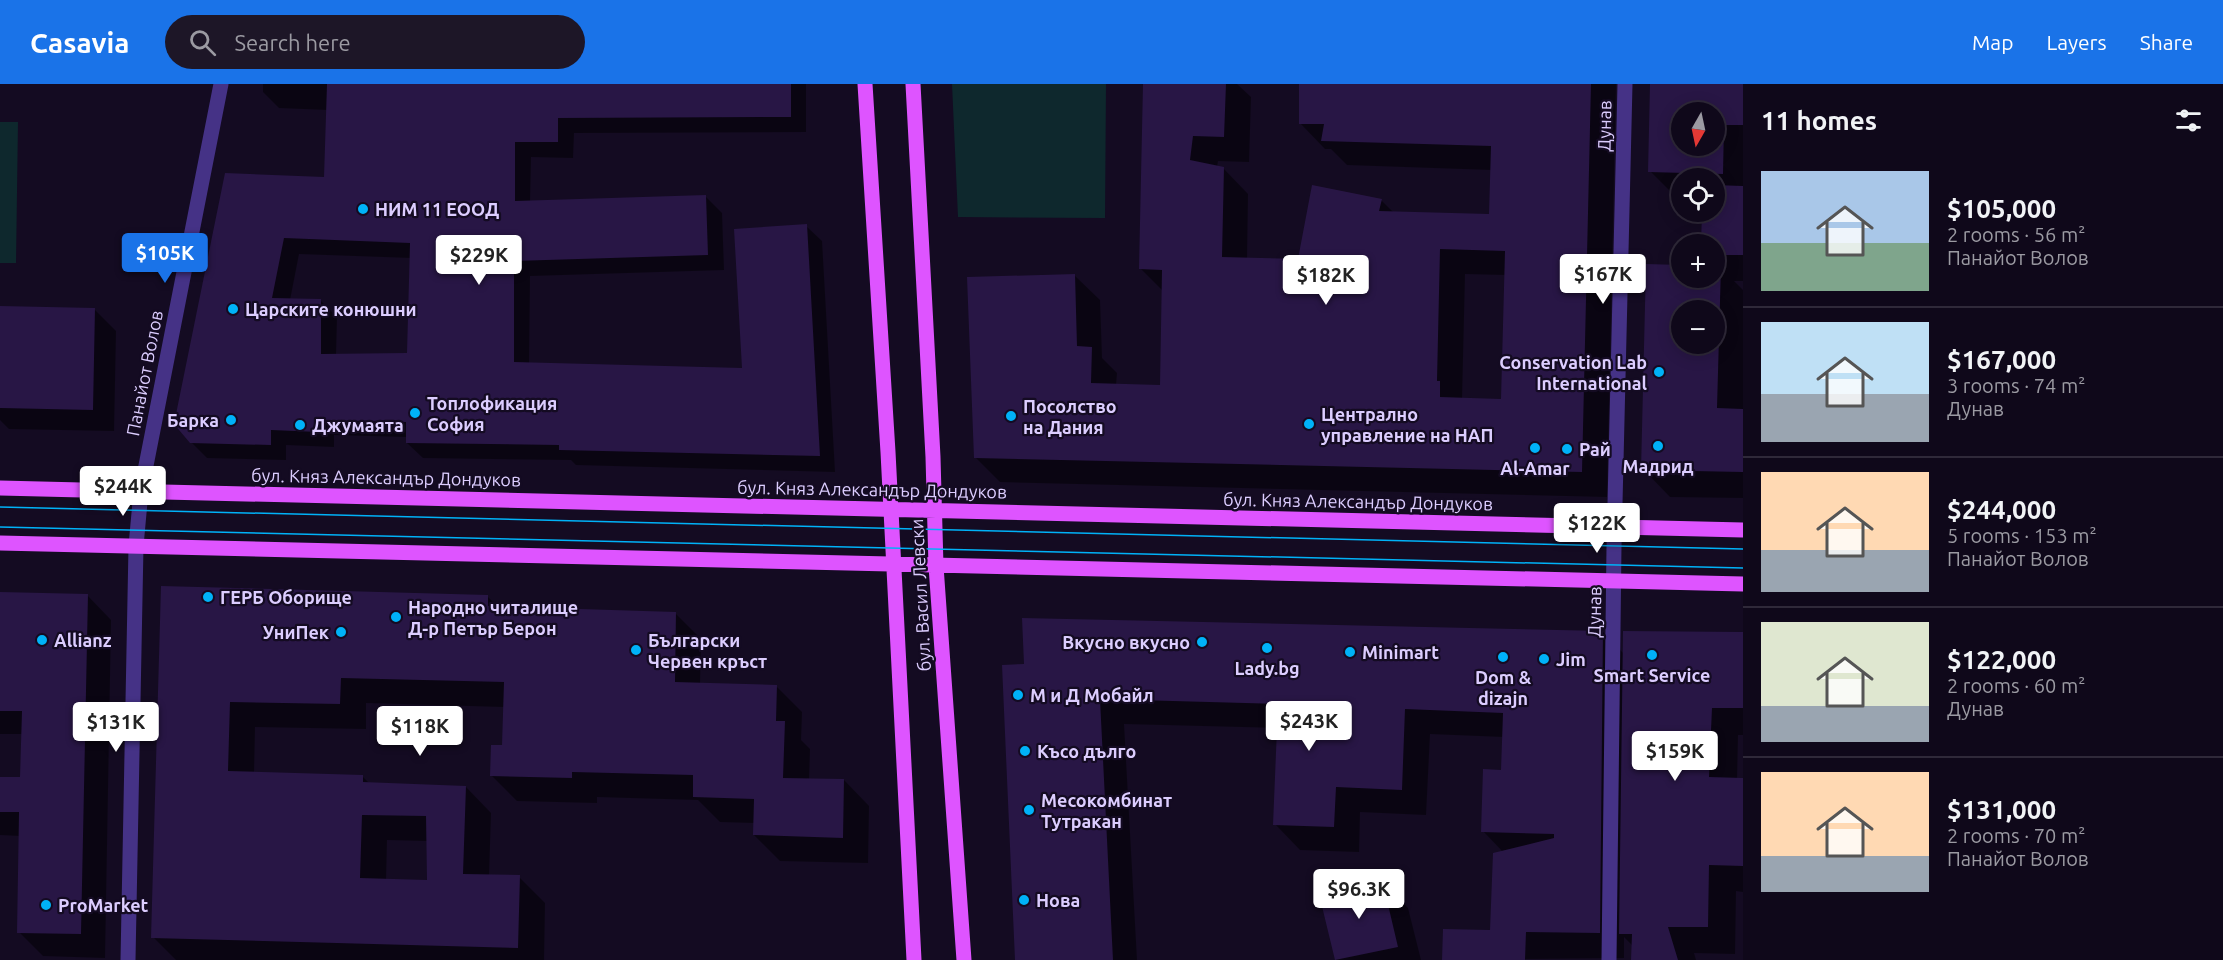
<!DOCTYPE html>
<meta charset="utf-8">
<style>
body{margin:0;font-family:Ubuntu,sans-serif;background:#1d1627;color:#f1f3f6;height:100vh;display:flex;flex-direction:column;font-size:22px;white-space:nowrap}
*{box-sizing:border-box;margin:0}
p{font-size:20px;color:#9b9aa2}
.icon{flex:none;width:33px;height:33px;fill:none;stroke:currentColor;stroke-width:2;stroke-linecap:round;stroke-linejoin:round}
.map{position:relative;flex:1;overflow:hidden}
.sheet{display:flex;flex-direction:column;background:#0f081a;width:480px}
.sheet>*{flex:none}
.needle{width:39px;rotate:189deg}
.buttons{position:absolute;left:1671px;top:18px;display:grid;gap:12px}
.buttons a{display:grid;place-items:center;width:54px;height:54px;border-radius:50%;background:#0f081a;box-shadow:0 3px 15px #0003,0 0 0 2px #2f2939;font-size:30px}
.price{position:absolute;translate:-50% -51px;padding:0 14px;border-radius:6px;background:#fff;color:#222;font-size:20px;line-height:39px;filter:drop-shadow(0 2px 3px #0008)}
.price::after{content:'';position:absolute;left:50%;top:36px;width:18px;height:14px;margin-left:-9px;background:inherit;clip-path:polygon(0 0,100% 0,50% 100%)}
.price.current{background:#1a73e8;color:#fff}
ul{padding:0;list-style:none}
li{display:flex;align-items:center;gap:18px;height:150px;padding:0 18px}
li+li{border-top:2px solid #2f2939}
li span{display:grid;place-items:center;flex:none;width:168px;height:120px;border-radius:0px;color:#555}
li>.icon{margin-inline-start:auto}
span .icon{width:72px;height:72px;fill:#fffc;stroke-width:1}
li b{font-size:26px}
h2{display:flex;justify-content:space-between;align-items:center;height:72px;padding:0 18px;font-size:26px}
header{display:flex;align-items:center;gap:36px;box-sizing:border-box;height:84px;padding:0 30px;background:#1a73e8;color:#fff}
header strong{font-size:28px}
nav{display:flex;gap:33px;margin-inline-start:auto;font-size:21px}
.search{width:420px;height:54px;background:#1d1627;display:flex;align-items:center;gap:15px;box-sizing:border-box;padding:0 21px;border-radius:33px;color:#9b9aa2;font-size:22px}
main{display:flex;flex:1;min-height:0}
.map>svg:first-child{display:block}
</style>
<header>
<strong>Casavia</strong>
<div class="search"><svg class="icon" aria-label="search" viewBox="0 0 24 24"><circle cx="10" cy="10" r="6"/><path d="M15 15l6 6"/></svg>Search here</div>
<nav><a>Map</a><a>Layers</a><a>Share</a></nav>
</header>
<main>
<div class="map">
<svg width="1743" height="876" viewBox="0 0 1743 876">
<rect width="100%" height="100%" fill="#140b22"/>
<path fill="#0e282d" d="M952 0H1106L1105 134 958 133Z
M0 38H18L16 179H0Z"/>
<path fill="#0007" fill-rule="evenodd" d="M263 0H806V48L574 49 573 74 531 73 530 118 706 113 722 129 724 186 530 192 529 280 744 286 806 142 822 157 835 388 576 381 571 376 423 374 407 359V353L334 351V363L286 361V376L207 374 191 358 227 90 326 94 328 26 279 24 263 8ZM299 170 412 174 409 271H336L337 233 321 217 290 216Z
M1144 0H1237L1251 13 1249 78 1218 77 1217 83 1223 84 1248 110 1247 175 1299 176 1381 116 1394 129 1491 132 1492 86 1347 81 1331 65H1325L1300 39 1301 0H1616L1607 413 1000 398 975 373 1074 191 1100 216 1102 274 1117 289 1116 301 1161 302 1163 207 1140 184ZM1465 190 1506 191 1503 316 1462 315Z
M1652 0H1743V197H1734L1743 206V414L1670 413 1643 385 1682 194H1714L1716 183 1714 160H1702L1703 128H1714V94H1682V114H1677L1650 87ZM1682 28H1714V62H1682ZM1682 226H1714V260H1682Z
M0 223 94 225 116 247 114 347 9 345 0 336Z
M162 504 488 513 499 524 676 530 701 555 700 600 776 602 802 628 801 656 810 665 809 696H844L869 722 868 779 780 777 754 751 755 739 720 738 698 716 597 713V719L517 717 491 691 504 663V623L366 619V645L255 643 254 689 362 692 369 699 466 703 491 729 489 792 519 793 545 819 544 876H176L153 853ZM387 756 428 757V797L386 796Z
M0 509 87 511 111 536 105 874 43 872 19 848 21 752 0 751V694L22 695 23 650H0Z
M1603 548 1624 570 1743 551V651H1738L1737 696H1743V808L1736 807 1735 870 1694 869 1696 876H1633V862L1624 853V874L1444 876 1492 848 1503 768 1483 747 1503 688 1504 653 1430 650 1426 731 1360 728 1359 768 1300 766 1275 740 1278 644 1124 640 1137 876H1018L1003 582Z
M1381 797 1408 824 1421 876H1336L1321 811Z"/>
<path fill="#281645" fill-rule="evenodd" d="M327 0H791V33L558 34V58H515V117L706 111 708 171 514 177V278L742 284 734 145 807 140 820 372 559 366V361L406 359V338L319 336 318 348 271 346V361L190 359 174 340 225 89 324 93ZM284 154 410 159 407 269 321 270V215L272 214Z
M1143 0H1226L1224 53 1193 52 1190 76 1224 83 1222 173 1298 175 1312 101 1382 115 1379 127 1489 130 1491 62 1321 57 1324 40H1299V0H1591L1582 388 974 374 967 193 1075 190 1077 262 1092 263 1091 299 1160 301 1162 186 1139 185ZM1440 165 1505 167 1501 315 1440 313V297H1437Z
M1650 0H1743V41H1724L1723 90 1648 88ZM1682 28H1714V62H1682Z
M1714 101 1743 102V171H1714V160H1701L1702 128H1714Z
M1646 180 1682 181V194H1714V182H1721L1717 324 1743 325V388L1641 386ZM1682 226H1714V260H1682Z
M0 222 95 224 93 326 0 324Z
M161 502 488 511V522L676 528 675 598 777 601 776 637H785L783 694 844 695 843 754 753 751 754 715 693 713V691L572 688V694L490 692 491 661H502L504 598 341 594 340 620 230 618 228 687 363 691V698L466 702 463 790 520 791 518 864 151 854ZM362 731 426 732 427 796 360 794Z
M0 508 88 510 81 850 17 849 19 728H0V693H20L22 627H0Z
M1022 534 1603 547 1600 849 1526 848 1525 876H1442L1443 845 1490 846 1493 769 1554 754V750L1481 748 1483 685 1501 686 1503 629 1405 625 1402 706 1336 703 1334 743 1273 741 1278 620 1100 615 1113 876H1015L1002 581 1024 580Z
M1623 547 1743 548V624H1712L1709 693 1743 694V782L1709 781 1708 843H1668L1678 876H1631L1632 850H1619Z
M1382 795 1398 863 1335 876 1319 810Z"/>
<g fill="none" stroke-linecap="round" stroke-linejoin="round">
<path stroke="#453286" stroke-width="15" d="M128 876 136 462 141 407 221 0
M1609 876 1614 462 1625 0"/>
<path stroke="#de54ff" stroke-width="15" d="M865 0 888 368 914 876
M913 0 933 373 936 482 964 876
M0 404 1743 446
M0 459 1743 500"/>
<path stroke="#00b2f8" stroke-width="1.5" d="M0 423 1743 465
M0 443 1743 484"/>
</g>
<g fill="#00b2f8" stroke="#140b22" stroke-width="2">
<circle cx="363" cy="125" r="6"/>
<circle cx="233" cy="225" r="6"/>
<circle cx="1659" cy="288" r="6"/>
<circle cx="415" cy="329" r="6"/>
<circle cx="1011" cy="332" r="6"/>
<circle cx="231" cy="336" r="6"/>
<circle cx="1309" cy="340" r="6"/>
<circle cx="300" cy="341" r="6"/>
<circle cx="1658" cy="362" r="6"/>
<circle cx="1535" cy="364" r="6"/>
<circle cx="1567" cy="365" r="6"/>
<circle cx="208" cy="513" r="6"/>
<circle cx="396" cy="533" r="6"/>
<circle cx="341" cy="548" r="6"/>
<circle cx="42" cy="556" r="6"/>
<circle cx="1202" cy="558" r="6"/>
<circle cx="1267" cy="564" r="6"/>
<circle cx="636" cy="566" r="6"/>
<circle cx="1350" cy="568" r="6"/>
<circle cx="1652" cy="571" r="6"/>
<circle cx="1503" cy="573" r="6"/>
<circle cx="1544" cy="575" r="6"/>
<circle cx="1018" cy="611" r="6"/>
<circle cx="1025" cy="667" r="6"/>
<circle cx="1029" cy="726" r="6"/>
<circle cx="1024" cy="816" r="6"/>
<circle cx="46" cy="821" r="6"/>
</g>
<g text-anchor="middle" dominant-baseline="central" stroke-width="4.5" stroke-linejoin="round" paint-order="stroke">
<g font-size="18" fill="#dccdff" stroke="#140b22">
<text transform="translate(1604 42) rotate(-89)">Дунав</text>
<text transform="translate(144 289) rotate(-79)">Панайот Волов</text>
<text transform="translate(386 393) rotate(1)">бул. Княз Александър Дондуков</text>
<text transform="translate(872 405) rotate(1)">бул. Княз Александър Дондуков</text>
<text transform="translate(1358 417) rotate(1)">бул. Княз Александър Дондуков</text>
<text transform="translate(920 511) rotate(-93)">бул. Васил Левски</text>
<text transform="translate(1594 528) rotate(-89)">Дунав</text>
</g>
<g font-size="18" font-weight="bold" fill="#dccdff" stroke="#140b22" text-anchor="start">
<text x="375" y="125">НИМ 11 ЕООД</text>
<text x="245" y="225">Царските конюшни</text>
<text x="1647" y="278" text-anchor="end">Conservation Lab<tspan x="1647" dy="21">International</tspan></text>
<text x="427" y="319">Топлофикация<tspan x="427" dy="21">София</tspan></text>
<text x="1023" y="322">Посолство<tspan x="1023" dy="21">на Дания</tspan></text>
<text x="1321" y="330">Централно<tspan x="1321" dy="21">управление на НАП</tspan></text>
<text x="219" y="336" text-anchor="end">Барка</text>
<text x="312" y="341">Джумаята</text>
<text x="1579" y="365">Рай</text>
<text x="1658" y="382" text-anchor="middle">Мадрид</text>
<text x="1535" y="384" text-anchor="middle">Al-Amar</text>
<text x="220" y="513">ГЕРБ Оборище</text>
<text x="408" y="523">Народно читалище<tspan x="408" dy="21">Д-р Петър Берон</tspan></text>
<text x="329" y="548" text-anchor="end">УниПек</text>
<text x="54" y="556">Allianz</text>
<text x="648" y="556">Български<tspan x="648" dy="21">Червен кръст</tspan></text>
<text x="1190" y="558" text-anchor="end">Вкусно вкусно</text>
<text x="1362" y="568">Minimart</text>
<text x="1556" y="575">Jim</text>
<text x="1267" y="584" text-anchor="middle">Lady.bg</text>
<text x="1652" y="591" text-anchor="middle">Smart Service</text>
<text x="1503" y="593" text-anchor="middle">Dom &amp;<tspan x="1503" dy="21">dizajn</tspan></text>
<text x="1030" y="611">М и Д Мобайл</text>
<text x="1037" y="667">Късо дълго</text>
<text x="1041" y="716">Месокомбинат<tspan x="1041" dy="21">Тутракан</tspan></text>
<text x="1036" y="816">Нова</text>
<text x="58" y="821">ProMarket</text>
</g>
</g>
</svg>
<div class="buttons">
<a><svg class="needle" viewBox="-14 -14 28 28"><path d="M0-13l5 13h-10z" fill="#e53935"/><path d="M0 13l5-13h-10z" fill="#9b9aa2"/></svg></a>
<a><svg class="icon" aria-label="locate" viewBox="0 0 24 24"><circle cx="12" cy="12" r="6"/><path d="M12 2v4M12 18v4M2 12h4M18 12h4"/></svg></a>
<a>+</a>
<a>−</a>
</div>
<b class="price current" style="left:165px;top:200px">$105K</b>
<b class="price" style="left:479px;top:202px">$229K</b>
<b class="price" style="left:1603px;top:221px">$167K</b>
<b class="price" style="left:1326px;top:222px">$182K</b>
<b class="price" style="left:123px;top:433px">$244K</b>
<b class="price" style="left:1597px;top:470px">$122K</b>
<b class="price" style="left:1309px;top:668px">$243K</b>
<b class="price" style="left:116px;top:669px">$131K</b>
<b class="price" style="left:420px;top:673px">$118K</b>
<b class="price" style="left:1675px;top:698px">$159K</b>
<b class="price" style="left:1359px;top:836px">$96.3K</b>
</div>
<section class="sheet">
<h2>11 homes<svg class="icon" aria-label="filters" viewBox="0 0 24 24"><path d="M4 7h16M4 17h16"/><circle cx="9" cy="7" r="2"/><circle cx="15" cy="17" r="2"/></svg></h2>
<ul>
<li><span style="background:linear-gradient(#a9c7e8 60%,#7fa58c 0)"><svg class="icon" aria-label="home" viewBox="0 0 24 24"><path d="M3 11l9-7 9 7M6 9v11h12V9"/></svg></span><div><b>$105,000</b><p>2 rooms · 56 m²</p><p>Панайот Волов</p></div></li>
<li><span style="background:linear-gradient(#bfe0f5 60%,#9aa5b1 0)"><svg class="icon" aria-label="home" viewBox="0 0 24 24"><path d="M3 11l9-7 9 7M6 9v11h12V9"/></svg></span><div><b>$167,000</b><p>3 rooms · 74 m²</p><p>Дунав</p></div></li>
<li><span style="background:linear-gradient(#ffd9b3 65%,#9aa5b1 0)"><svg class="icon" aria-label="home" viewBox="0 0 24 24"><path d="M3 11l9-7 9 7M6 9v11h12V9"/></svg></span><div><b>$244,000</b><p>5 rooms · 153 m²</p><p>Панайот Волов</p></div></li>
<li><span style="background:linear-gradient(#dfe7d0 70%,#9aa5b1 0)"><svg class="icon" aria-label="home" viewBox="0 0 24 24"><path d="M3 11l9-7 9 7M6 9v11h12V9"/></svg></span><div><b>$122,000</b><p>2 rooms · 60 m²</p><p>Дунав</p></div></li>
<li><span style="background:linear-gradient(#ffd9b3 70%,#9aa5b1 0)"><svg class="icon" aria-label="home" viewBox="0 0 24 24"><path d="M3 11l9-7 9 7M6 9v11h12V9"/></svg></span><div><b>$131,000</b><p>2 rooms · 70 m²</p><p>Панайот Волов</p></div></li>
</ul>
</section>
</main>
